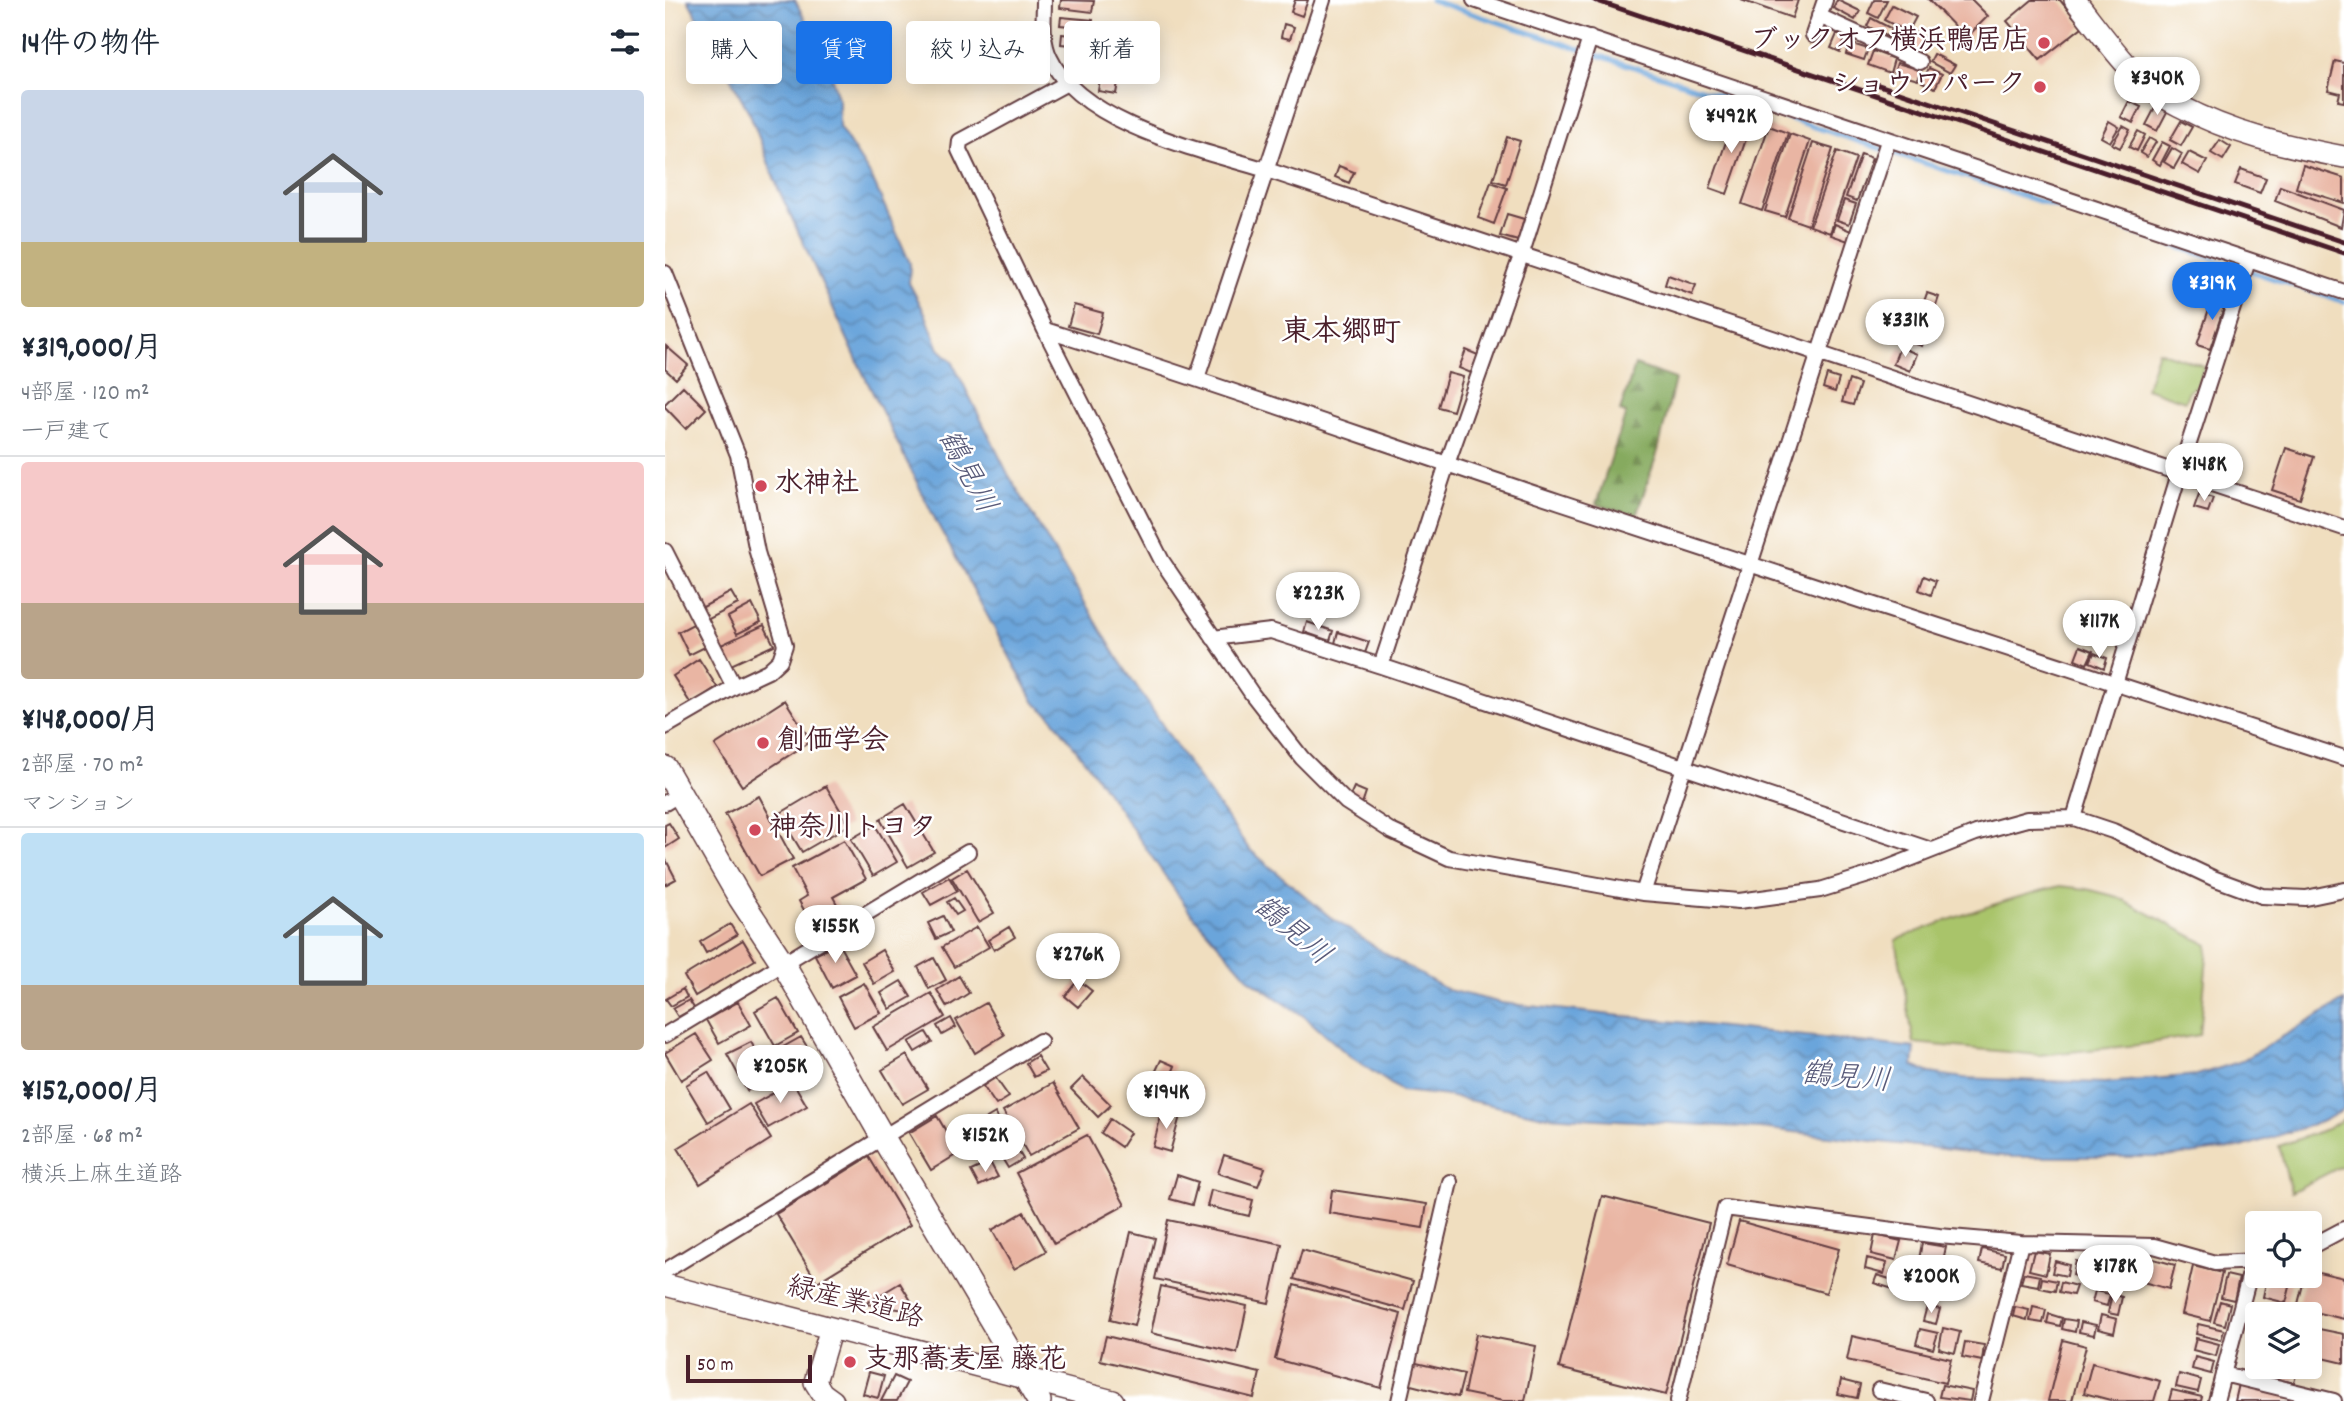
<!DOCTYPE html>
<html lang="ja">
<meta charset="utf-8">
<style>
body{margin:0;font-family:Dekko,"Klee One",sans-serif;background:#f6f6f7;color:#1f2937;height:100vh;display:flex;flex-direction:column;font-size:26px;white-space:nowrap}
*{box-sizing:border-box;margin:0}
p{font-size:23px;color:#747a83}
.icon{flex:none;width:38px;height:38px;fill:none;stroke:currentColor;stroke-width:2;stroke-linecap:round;stroke-linejoin:round}
.map{position:relative;flex:1;overflow:hidden}
.details{display:flex;flex-direction:column;background:#fff;width:665px}
.details>*{flex:none}
.top-card{position:absolute;left:21px;top:21px;width:665px;height:63px;display:flex;gap:14px}
.buttons{position:absolute;left:1580px;top:1211px;display:grid;gap:14px}
.buttons a{display:grid;place-items:center;width:77px;height:77px;border-radius:7px;background:#fff;box-shadow:0 4px 18px #0003;font-size:35px}
.scale{position:absolute;left:21px;bottom:18px;width:126px;box-sizing:border-box;padding-left:7px;border:4px solid #4a1f2b;border-top:0;font-size:19px;line-height:24px;white-space:nowrap;color:#4a1f2b;-webkit-text-stroke:5px #fff;paint-order:stroke}
.price{position:absolute;translate:-50% -60px;padding:0 16px;border-radius:24px;background:#fff;color:#222;font-size:23px;line-height:46px;filter:drop-shadow(0 2px 4px #0008)}
.price::after{content:'';position:absolute;left:50%;top:42px;width:21px;height:16px;margin-left:-10px;background:inherit;clip-path:polygon(0 0,100% 0,50% 100%)}
.price.current{background:#1a73e8;color:#fff}
ul{padding:0;list-style:none}
li{display:grid;align-content:center;gap:14px;height:371px;padding:0 21px}
li+li{border-top:2px solid #e0e1e3}
li span{display:grid;place-items:center;height:217px;border-radius:7px;color:#555}
li>.icon{margin-inline-start:auto}
span .icon{width:126px;height:126px;fill:#fffc;stroke-width:1}
li b{font-size:30px}
h2{display:flex;justify-content:space-between;align-items:center;height:84px;padding:0 21px;font-size:30px}
.pill{padding:0 24px;border-radius:7px;background:#fff;box-shadow:0 4px 18px #0003;font-size:24px;line-height:63px}
.pill.current{background:#1a73e8;color:#fff}
main{display:flex;flex:1;min-height:0}
.map>svg:first-child{display:block}
</style>
<main>
<section class="details">
<h2>14件の物件<svg class="icon" aria-label="filters" viewBox="0 0 24 24"><path d="M4 7h16M4 17h16"/><circle cx="9" cy="7" r="2"/><circle cx="15" cy="17" r="2"/></svg></h2>
<ul>
<li><span style="background:linear-gradient(#c9d6e8 70%,#c2b280 0)"><svg class="icon" aria-label="home" viewBox="0 0 24 24"><path d="M3 11l9-7 9 7M6 9v11h12V9"/></svg></span><div><b>¥319,000/月</b><p>4部屋 · 120 m²</p><p>一戸建て</p></div></li>
<li><span style="background:linear-gradient(#f6c9c9 65%,#b9a48a 0)"><svg class="icon" aria-label="home" viewBox="0 0 24 24"><path d="M3 11l9-7 9 7M6 9v11h12V9"/></svg></span><div><b>¥148,000/月</b><p>2部屋 · 70 m²</p><p>マンション</p></div></li>
<li><span style="background:linear-gradient(#bfe0f5 70%,#b9a48a 0)"><svg class="icon" aria-label="home" viewBox="0 0 24 24"><path d="M3 11l9-7 9 7M6 9v11h12V9"/></svg></span><div><b>¥152,000/月</b><p>2部屋 · 68 m²</p><p>横浜上麻生道路</p></div></li>
</ul>
</section>
<div class="map">
<svg width="1679" height="1401" viewBox="0 0 1679 1401">
<defs>
<pattern id="forest-firs" width="22" height="20" patternUnits="userSpaceOnUse" patternTransform="scale(1.75)"><rect width="22" height="20" fill="#86aa5e"/><path d="M5 1l3.5 6h-7zM16 11l3.5 6h-7z" fill="#708a4e"/></pattern>
<pattern id="water-waves" width="16" height="10" patternUnits="userSpaceOnUse" patternTransform="scale(1.75)"><rect width="16" height="10" fill="#6ba5db"/><path d="M0 5q4-4 8 0t8 0" fill="none" stroke="#5a86b2"/></pattern>
</defs>
<rect width="100%" height="100%" fill="#fff"/>
<filter id="ink" filterUnits="userSpaceOnUse"><feTurbulence type="fractalNoise" baseFrequency=".0143" numOctaves="2"/><feDisplacementMap in="SourceGraphic" scale="14" xChannelSelector="R" yChannelSelector="G"/><feConvolveMatrix kernelMatrix="1 2 1 2 8 2 1 2 1" color-interpolation-filters="sRGB"/></filter>
<filter id="wash" filterUnits="userSpaceOnUse"><feTurbulence type="fractalNoise" baseFrequency=".00686" numOctaves="4" result="noise"/><feDisplacementMap in="SourceGraphic" scale="28" xChannelSelector="R" yChannelSelector="G"/><feGaussianBlur stdDeviation="1.57" result="paint"/><feColorMatrix in="noise" values="0 0 0 0 0 0 0 0 0 0 0 0 0 0 0 0 0 1.4 0 .05"/><feComposite in="paint" operator="in"/></filter>
<g filter="url(#wash)">
<rect width="100%" height="100%" fill="#f0debf"/>
<path fill="#a9c46a" stroke="#7a724a" stroke-width="2" d="M1493 351 1539 366 1532 386 1524 390 1520 401 1481 388Z
M1395 886 1422 889 1453 897 1543 945 1535 1035 1473 1045 1374 1055 1249 1043 1231 940C1285 919 1339 899 1395 886Z
M1679 1119V1165L1626 1192 1614 1146 1662 1129Z"/>
<path fill="url(#forest-firs)" stroke="#686444" stroke-width="2" d="M970 365 1010 379 993 451 971 516 931 504 961 413 955 411Z"/>
<path fill="url(#water-waves)" stroke="#5a6283" stroke-width="2" d="M23 0H130L162 63 174 101V127L207 178 245 263 244 283 260 313 274 349 287 361 343 474 454 660 522 762 584 849 665 917 727 958 783 990 837 1003 1250 1048 1248 1066 1265 1073 1299 1078 1440 1083 1532 1075 1574 1062 1679 1001V1110L1656 1122 1577 1147 1501 1157H1346L1094 1128 879 1116 783 1096 736 1091 682 1054 640 1017 585 980 525 912 426 769 385 715 370 703 272 523 198 373 113 188 85 114Z"/>
<g fill="none" stroke-linecap="round" stroke-linejoin="round">
<path stroke="#6ba5db" stroke-width="5" d="M766 0 1679 302"/>
</g>
<g id="blocks">
<path fill="#e9b5a3" d="M396 0 429 1 427 12 395 8Z
M630 0H643L637 16 626 12Z
M1076 0H1133L1127 18Z
M1172 0 1195 11 1190 20 1168 8Z
M1209 0H1222L1213 18 1203 13Z
M1264 0H1307L1323 16 1301 38Z
M1367 0H1395L1417 27 1375 60 1342 21Z
M1227 5 1251 17 1243 32 1219 20Z
M396 17 428 20 427 28 395 25Z
M1206 18 1227 29 1223 37 1202 26Z
M619 24 629 27 625 39 616 37Z
M1247 31 1263 40 1255 53 1239 44Z
M397 34 428 38 427 47 396 44Z
M1172 34 1181 37 1175 52 1166 48Z
M1184 43 1203 49 1199 60 1181 54Z
M1208 51 1229 59 1225 73 1203 65Z
M1269 54 1290 65 1285 73 1265 62Z
M405 58H431V79H405Z
M1670 61 1679 63V102L1673 101 1675 93 1663 90Z
M1232 63 1256 70 1253 80 1229 73Z
M1264 68 1277 74 1270 88 1257 82Z
M436 73 454 76 451 94 433 91Z
M1464 101 1476 107 1468 123 1456 117Z
M1492 104 1503 110 1492 131 1481 125Z
M1070 116 1087 122 1062 194 1045 188Z
M1444 121 1454 127 1445 142 1436 137Z
M1516 121 1527 127 1516 146 1505 140Z
M1104 126 1123 133 1097 211 1077 204Z
M1458 126 1465 130 1455 148 1447 144Z
M1473 131 1480 135 1472 151 1464 147Z
M1125 134 1145 141 1120 217 1100 211Z
M842 137 855 141 841 184 828 180Z
M1484 138 1491 142 1482 157 1475 153Z
M1555 140 1566 147 1558 160 1546 153Z
M1497 142 1505 146 1495 165 1487 160Z
M1148 143 1168 149 1143 225 1123 218Z
M1507 148 1517 154 1509 168 1499 162Z
M1172 151 1191 158 1165 233 1145 226Z
M1524 152 1542 161 1535 174 1517 164Z
M1196 154 1207 158 1192 201 1181 197Z
M1638 165 1679 178V203L1631 188Z
M674 166 689 172 684 183 670 177Z
M1576 169 1601 178 1595 193 1570 184Z
M826 182 842 188 829 224 813 218Z
M1615 186 1679 210 1676 227 1610 201Z
M1179 200 1191 204 1184 224 1172 220Z
M842 214 859 219 853 241 835 236Z
M1170 224 1186 231 1183 241 1166 235Z
M1003 275 1031 285 1027 295 1000 285Z
M1262 293 1274 297 1257 346 1245 342Z
M1549 294 1562 298 1545 349 1532 345Z
M409 305 438 313 432 334 403 326Z
M1 346 23 365 11 379 0 369Z
M1235 347 1252 354 1245 371 1228 364Z
M801 350 813 355 806 373 794 368Z
M783 373 798 377 788 411 773 407Z
M1162 375 1174 379 1170 392 1158 388Z
M1184 380 1195 384 1188 405 1177 402Z
M18 386 41 409 21 429 0 407V404Z
M1621 448 1649 457 1635 499 1607 490Z
M1534 494 1548 498 1543 512 1529 508Z
M1259 576 1271 581 1266 595 1254 590Z
M66 592 73 604 42 620 36 608Z
M87 604 96 622 72 634 63 617Z
M642 622 668 631 665 641 639 632Z
M28 624 40 647 24 655 13 632Z
M99 625 109 645 66 665 56 645Z
M673 632 704 642 700 653 670 643Z
M1415 646 1428 651 1422 664 1410 659Z
M1429 653 1442 658 1439 668 1425 662Z
M34 659 52 687 26 704 8 676Z
M120 700 146 741 77 786 50 745Z
M161 786 184 825 137 852 114 814Z
M689 787 701 792 697 804 685 796Z
M94 796 128 859 95 876 60 814Z
M240 804 269 852 243 867 215 819Z
M4 823 14 839 0 848V825Z
M210 825 232 862 208 876 186 839Z
M179 840 201 879 168 897 177 913 149 928 134 901 142 896 127 868Z
M0 858 11 879 0 885Z
M302 869 329 913 313 922 287 878Z
M284 877 292 891 266 905 258 892Z
M289 898 298 911 291 915 282 902Z
M278 916 286 932 271 939 263 923Z
M65 924 72 935 41 953 35 942Z
M312 927 324 947 289 967 277 947Z
M344 927 350 937 329 950 323 940Z
M78 940 90 960 30 996 19 976Z
M173 943 191 975 167 988 150 955Z
M217 950 230 972 209 984 197 962Z
M269 958 281 980 264 989 253 967Z
M294 976 304 993 282 1007 272 990Z
M413 980 427 991 413 1007 400 996Z
M236 981 246 997 225 1009 216 993Z
M199 983 216 1013 189 1027 173 997Z
M18 989 22 997 6 1006 1 999Z
M266 993 280 1017 222 1051 208 1027Z
M113 998 133 1033 110 1046 90 1011Z
M24 1000 29 1008 13 1017 8 1009Z
M73 1002 86 1025 54 1043 41 1020Z
M321 1003 339 1035 310 1053 291 1020Z
M286 1018 291 1027 277 1035 272 1026Z
M261 1032 267 1042 250 1052 244 1042Z
M31 1034 48 1060 16 1080 0 1053Z
M136 1037 149 1058 124 1073 111 1051Z
M86 1042 106 1079 82 1091 62 1054Z
M242 1055 263 1089 237 1104 217 1070Z
M372 1056 381 1071 369 1077 361 1063Z
M496 1060 510 1066 503 1083 488 1077Z
M43 1072 65 1109 43 1122 21 1085Z
M512 1076 538 1090 530 1106 504 1092Z
M330 1077 344 1097 331 1105 318 1086Z
M418 1077 446 1105 433 1117 406 1089Z
M128 1082 142 1106 103 1128 89 1104Z
M388 1083 414 1128 364 1156 338 1111Z
M84 1104 106 1139 35 1184 13 1148Z
M497 1111 515 1116 505 1152 488 1147Z
M330 1113 358 1159 343 1168 315 1122Z
M272 1116 294 1153 266 1170 244 1133Z
M445 1119 465 1133 456 1147 436 1133Z
M422 1135 460 1205 389 1244 351 1173Z
M559 1155 600 1168 593 1186 553 1173Z
M204 1157 245 1225 152 1282 111 1214Z
M325 1162 333 1177 314 1186 306 1171Z
M512 1175 533 1182 527 1205 505 1199Z
M546 1190 588 1200 584 1216 542 1206Z
M667 1190 762 1204 758 1228 664 1213Z
M937 1196 1044 1223 1001 1395 894 1368Z
M359 1212 381 1251 349 1269 327 1230Z
M503 1220 617 1244 604 1303 490 1279Z
M1074 1221 1174 1249 1161 1293 1062 1265Z
M466 1232 490 1238 469 1326 445 1320Z
M1210 1235 1236 1241 1231 1260 1206 1254Z
M1257 1243 1281 1247 1276 1270 1253 1265Z
M1317 1249 1340 1254 1337 1268 1314 1263Z
M637 1250 748 1281 740 1310 629 1279Z
M1369 1251 1385 1254 1381 1274 1364 1270Z
M1202 1258 1222 1263 1219 1274 1200 1269Z
M1427 1258 1442 1262 1436 1286 1421 1283Z
M1485 1258 1510 1265 1504 1289 1478 1282Z
M1390 1261 1404 1265 1402 1276 1387 1273Z
M1411 1261 1422 1263 1419 1278 1408 1275Z
M1528 1266 1557 1273 1545 1321 1517 1314Z
M1645 1270 1679 1278V1319L1632 1308 1640 1276H1645Z
M1359 1273 1375 1276 1373 1286 1356 1283Z
M1212 1275 1231 1281 1228 1289 1209 1283Z
M1268 1275 1278 1276 1275 1296 1265 1295Z
M1561 1275 1574 1278 1569 1300 1556 1297Z
M1377 1278 1392 1281 1390 1291 1375 1288Z
M1602 1278 1626 1283 1621 1303 1598 1297Z
M1247 1282 1262 1286 1259 1298 1244 1294Z
M1396 1282 1411 1286 1408 1295 1394 1292Z
M235 1283 253 1312 200 1304Z
M629 1285 736 1314 716 1388 610 1359Z
M496 1286 582 1306 572 1353 486 1333Z
M1430 1291 1445 1294 1442 1306 1427 1302Z
M1447 1294 1457 1297 1453 1315 1443 1313Z
M1555 1301 1565 1304 1560 1325 1549 1322Z
M1262 1306 1275 1309 1271 1324 1258 1321Z
M1350 1307 1364 1310 1362 1320 1348 1316Z
M1368 1307 1381 1310 1378 1323 1365 1321Z
M1384 1314 1397 1318 1395 1326 1382 1323Z
M1436 1315 1452 1319 1449 1333 1433 1329Z
M1399 1319 1412 1321 1410 1332 1397 1329Z
M1416 1322 1431 1325 1429 1335 1414 1332Z
M1533 1324 1559 1330 1556 1340 1531 1334Z
M1278 1328 1295 1332 1290 1353 1274 1349Z
M1649 1328 1679 1334V1363L1645 1355Z
M1255 1329 1273 1333 1268 1349 1251 1344Z
M811 1334 871 1346 860 1401H838L799 1393Z
M441 1336 595 1373 589 1398 435 1360Z
M1187 1336 1286 1359 1280 1383 1182 1360Z
M1531 1338 1554 1344 1551 1356 1528 1350Z
M1398 1340 1421 1346 1407 1401H1383Z
M1300 1342 1319 1345 1317 1361 1297 1357Z
M1590 1354 1592 1355V1367H1633L1629 1383 1586 1373Z
M1530 1357 1549 1362 1546 1374 1527 1369Z
M747 1362 799 1374 793 1397 742 1384Z
M1427 1363 1495 1381 1489 1401H1449L1419 1393Z
M204 1372 219 1376 213 1398 198 1394Z
M1514 1374 1536 1380 1533 1392 1511 1387Z
M229 1376 242 1382 232 1401H216Z
M1176 1380 1195 1385 1192 1398 1173 1394Z
M1574 1384 1624 1396 1623 1401H1570Z
M1277 1385 1307 1391 1305 1401 1274 1397Z
M1507 1390 1537 1397 1536 1401H1504Z"/>
</g>
</g>
<g filter="url(#ink)">
<use href="#blocks" fill-opacity="0" stroke="#633c41" stroke-width="2"/>
<g fill="none" stroke-linecap="round" stroke-linejoin="round">
<defs>
<path id="street" d="M379 0C379 19 376 40 385 58 415 124 538 151 602 170L1679 528
M809 0 1679 292
M1154 16 1255 62
M1148 35 1160 0
M402 83 295 141 294 150 380 330 497 561 587 694 637 758 681 802 726 831 784 858 978 893 1074 901 1155 890 1207 874 1311 833 1362 819 1409 818 1448 831 1548 878 1597 896 1641 898 1679 890
M0 273 73 455 92 552 120 645 115 660 103 671 69 687 0 727
M380 330C552 384 723 445 895 502 1156 588 1418 673 1679 758
M532 378 658 0
M0 551 69 687
M548 638 606 631 716 666 1266 850
M716 666 782 464 856 256 925 38
M0 803 15 794
M1409 818 1514 474 1583 261
M978 893 1223 141
M0 1035 303 852
M1645 1247 1679 1229
M0 1271 375 1041
M1558 1374 1669 1401
M1214 1390 1261 1401
M734 1401 785 1182
M1013 1401 1060 1208 1274 1236 1356 1243 1489 1246 1550 1263 1592 1261
M1316 1401 1356 1243
M1551 1401 1588 1262"/>
<path id="secondary" d="M1410 0C1432 28 1453 58 1479 83 1489 92 1503 100 1515 106 1567 134 1621 146 1679 157
M0 1285 448 1401
M166 1328 150 1382 157 1393 168 1401"/>
<path id="primary" d="M0 768 75 898 119 965 217 1136 374 1401"/>
</defs>
<use href="#street" stroke="#633c41" stroke-width="18"/>
<use href="#secondary" stroke="#633c41" stroke-width="24"/>
<use href="#primary" stroke="#633c41" stroke-width="26"/>
<use href="#street" stroke="#fff" stroke-width="14"/>
<use href="#secondary" stroke="#fff" stroke-width="21"/>
<use href="#primary" stroke="#fff" stroke-width="23"/>
<path stroke="#4a1f2b" stroke-width="5" d="M929 0 1679 253
M1205 82 1679 242"/>
</g>
</g>
<g fill="#d1495b" stroke="#fff" stroke-width="2.5">
<circle cx="1379" cy="43" r="7"/>
<circle cx="1375" cy="87" r="7"/>
<circle cx="96" cy="486" r="7"/>
<circle cx="98" cy="743" r="7"/>
<circle cx="90" cy="830" r="7"/>
<circle cx="185" cy="1362" r="7"/>
</g>
<g text-anchor="middle" dominant-baseline="central" stroke-width="5" stroke-linejoin="round" paint-order="stroke">
<g font-size="28" font-weight="bold" fill="#4a1f2b" stroke="#fff" text-anchor="start">
<text x="1365" y="43" text-anchor="end">ブックオフ横浜鴨居店</text>
<text x="1361" y="87" text-anchor="end">ショウワパーク</text>
<text x="110" y="486">水神社</text>
<text x="112" y="743">創価学会</text>
<text x="104" y="830">神奈川トヨタ</text>
<text x="199" y="1362">支那蕎麦屋 藤花</text>
</g>
<g font-size="28" fill="#4a1f2b" stroke="#fff">
<text transform="translate(190 1305) rotate(14)">緑産業道路</text>
</g>
<g font-size="30" font-weight="bold" fill="#4a1f2b" stroke="#fff">
<text x="676" y="334">東本郷町</text>
</g>
<g font-size="30" font-style="italic" fill="#595b7a" stroke="#fff">
<text transform="translate(300 473) rotate(62)">鶴見川</text>
<text transform="translate(626 933) rotate(40)">鶴見川</text>
<text transform="translate(1181 1080) rotate(5)">鶴見川</text>
</g>
</g>
</svg>
<div class="buttons">
<a><svg class="icon" aria-label="locate" viewBox="0 0 24 24"><circle cx="12" cy="12" r="6"/><path d="M12 2v4M12 18v4M2 12h4M18 12h4"/></svg></a>
<a><svg class="icon" aria-label="layers" viewBox="0 0 24 24"><path d="M12 4l9 5-9 5-9-5zM3 14l9 5 9-5"/></svg></a>
</div>
<div class="scale">50 m</div>
<b class="price" style="left:1492px;top:117px">¥340K</b>
<b class="price" style="left:1066px;top:155px">¥492K</b>
<b class="price current" style="left:1547px;top:322px">¥319K</b>
<b class="price" style="left:1240px;top:359px">¥331K</b>
<b class="price" style="left:1539px;top:503px">¥148K</b>
<b class="price" style="left:653px;top:632px">¥223K</b>
<b class="price" style="left:1434px;top:660px">¥117K</b>
<b class="price" style="left:170px;top:965px">¥155K</b>
<b class="price" style="left:413px;top:993px">¥276K</b>
<b class="price" style="left:115px;top:1105px">¥205K</b>
<b class="price" style="left:501px;top:1131px">¥194K</b>
<b class="price" style="left:320px;top:1174px">¥152K</b>
<b class="price" style="left:1450px;top:1305px">¥178K</b>
<b class="price" style="left:1266px;top:1315px">¥200K</b>
<div class="top-card">
<a class="pill">購入</a>
<a class="pill current">賃貸</a>
<a class="pill">絞り込み</a>
<a class="pill">新着</a>
</div>
</div>
</main>
